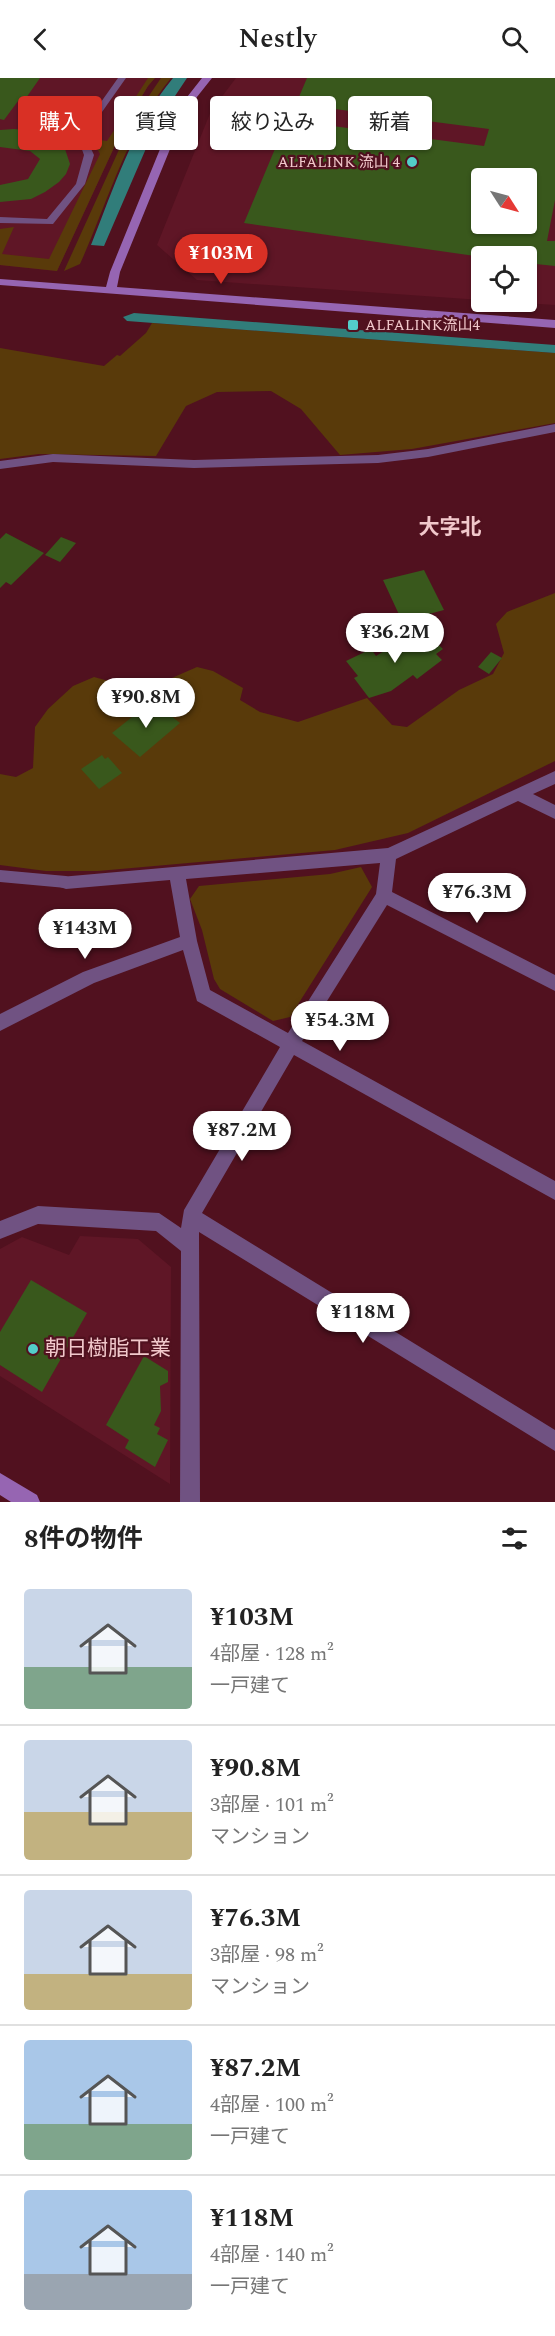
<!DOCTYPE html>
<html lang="ja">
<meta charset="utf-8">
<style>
body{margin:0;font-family:Spectral,"Noto Sans JP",serif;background:#f6f6f6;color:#222;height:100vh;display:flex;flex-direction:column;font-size:22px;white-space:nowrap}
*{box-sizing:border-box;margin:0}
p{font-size:20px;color:#767676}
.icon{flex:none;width:33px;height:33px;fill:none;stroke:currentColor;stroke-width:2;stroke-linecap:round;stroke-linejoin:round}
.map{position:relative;height:1424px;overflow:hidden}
.side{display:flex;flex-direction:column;background:#fff;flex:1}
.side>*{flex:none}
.top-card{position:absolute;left:18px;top:18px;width:519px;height:54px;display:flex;gap:12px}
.needle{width:39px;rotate:126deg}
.tools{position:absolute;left:471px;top:90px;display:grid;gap:12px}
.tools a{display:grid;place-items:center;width:66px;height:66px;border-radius:6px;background:#fff;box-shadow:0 2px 4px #0004;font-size:30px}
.price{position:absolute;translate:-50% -51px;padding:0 14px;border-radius:21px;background:#fff;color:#222;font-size:20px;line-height:39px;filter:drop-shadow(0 2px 3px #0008)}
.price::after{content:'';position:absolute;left:50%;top:36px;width:18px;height:14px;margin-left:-9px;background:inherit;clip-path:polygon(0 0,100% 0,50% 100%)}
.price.on{background:#d93025;color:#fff}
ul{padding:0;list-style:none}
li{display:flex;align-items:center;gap:18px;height:150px;padding:0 24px}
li+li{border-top:2px solid #e0e0e0}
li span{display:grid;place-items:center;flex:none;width:168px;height:120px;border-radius:6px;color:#555}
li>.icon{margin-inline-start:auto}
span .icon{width:72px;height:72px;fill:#fffc;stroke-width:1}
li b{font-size:26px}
h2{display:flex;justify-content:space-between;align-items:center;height:72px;padding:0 24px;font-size:26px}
.chip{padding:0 21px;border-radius:6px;background:#fff;box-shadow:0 2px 4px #0004;font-size:21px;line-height:54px}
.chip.on{background:#d93025;color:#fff}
header{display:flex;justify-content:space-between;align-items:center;height:78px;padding:0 24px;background:#fff;font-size:27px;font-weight:600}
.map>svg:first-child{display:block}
</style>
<header><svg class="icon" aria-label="back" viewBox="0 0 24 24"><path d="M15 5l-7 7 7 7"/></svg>Nestly<svg class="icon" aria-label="search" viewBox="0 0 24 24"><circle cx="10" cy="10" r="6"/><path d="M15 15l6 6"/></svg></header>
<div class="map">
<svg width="555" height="1424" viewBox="0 0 555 1424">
<rect width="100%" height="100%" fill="#51111f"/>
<path fill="#5f1626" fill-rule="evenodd" d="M0 0H155L148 8 124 48 57 193 0 187Z
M236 0H555V227L507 224H526V178H482L481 222 197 202 157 167 211 33ZM482 100H526V146H482Z
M80 1158 138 1161 171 1189 170 1406 0 1298V1171L22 1159 69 1177Z"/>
<path fill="#593a0a" d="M148 0H155L148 8 124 48 57 193 0 187V151L14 149 2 176 49 181 100 76 92 61 107 63Z
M161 0H171C127 53 108 124 80 186L64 193 132 43Z
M152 245 555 275V345L412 371 340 377 301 331 271 313 217 314 186 328 156 378 39 376 0 381V270L104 288 117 277 120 278 146 255Z
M555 515V683L408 755 335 772 98 793H46L0 787V696L16 699 33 690 35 649 48 631 73 608 94 599 138 611 158 606 197 589 213 593 243 610 240 622 260 634 298 644 367 620 392 647 407 649 459 612 493 596 504 575 496 546 507 534Z
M361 789 372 809 290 939 273 943 220 911 214 901 202 852 190 821 199 808 330 796Z"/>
<path fill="#317d7a" d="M173 0H187L157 45 104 168 91 167C114 110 133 48 173 0Z
M134 235 555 267V275L127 243 123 239Z"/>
<path fill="#39581c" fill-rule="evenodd" d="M0 0H40L26 20 21 19 4 42 0 41Z
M307 0H555V122L547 163H555V188L526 185V178L482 179 244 145 287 42 484 68 489 51 296 26ZM482 100H526V146H482Z
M14 51 34 53 59 64 65 71 70 86 66 96 59 104 45 114 31 121 0 124V107L28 101 40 81 30 73 0 69V52Z
M6 455 44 475 11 507 6 504 0 510V461Z
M61 459 76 465 60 484 45 477Z
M424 492 444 532 402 543 383 502Z
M425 554 443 571 436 576 442 582 417 601 413 597 391 613 369 620 354 600 358 598 346 583 371 571 376 578 413 555 417 559Z
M491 574 502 580 489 596 478 589Z
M152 623 180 645 140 679 112 655Z
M102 677 105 681 108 679 122 695 99 711 81 691Z
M31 1202 87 1235 42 1314 0 1287V1254Z
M144 1278 168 1293V1304L160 1308 161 1333 154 1347 160 1350 157 1356 168 1362 155 1389 125 1370 129 1362 106 1347Z"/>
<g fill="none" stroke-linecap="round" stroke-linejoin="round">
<path fill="#705282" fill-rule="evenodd" d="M118 0H126L85 58 94 77 85 106 53 146 0 145V139L47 141 76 106 84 77 77 58Z
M555 346V354L428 379 378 385 194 390 53 384 0 391V383L53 376 194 382 378 377 428 371Z
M0 792 66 798 71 800 73 804 71 808 66 810 0 804Z"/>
<path fill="#705282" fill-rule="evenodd" d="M555 693V706L533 716 555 727V741L518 723 396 781 392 814 555 897V913L387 827 302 963 555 1103V1122L294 977 202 1135 555 1352V1373L199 1154 200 1424H180L181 1173 156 1153 38 1146 0 1161V1143L38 1128 159 1135 181 1150 184 1132 280 969 197 923 183 872 94 905 0 953V936L83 894 180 859 170 802 66 811 60 809 58 804 60 799 388 770ZM380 785 376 816 288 955 210 912 197 863 186 801Z"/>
<path fill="#9665b2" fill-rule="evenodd" d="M202 0H212L189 29 179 49 120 194 117 209 555 242V250L0 207V201L106 209 110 194 169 49 180 28Z
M0 1395 37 1417 40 1424H11L0 1417Z"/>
</g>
<g fill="#53cdc9" stroke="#51111f" stroke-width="2">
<circle cx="412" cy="84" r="6"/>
<rect x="347" y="241" width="12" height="12" rx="3"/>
<circle cx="33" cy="1271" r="6"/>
</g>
<g text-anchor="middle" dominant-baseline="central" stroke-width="4.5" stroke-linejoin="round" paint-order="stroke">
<g font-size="15" fill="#f1c8cb" stroke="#51111f" text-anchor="end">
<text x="400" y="84">ALFALINK 流山 4</text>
<text x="365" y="247" text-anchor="start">ALFALINK流山4</text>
</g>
<g font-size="21" font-weight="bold" fill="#f1c8cb" stroke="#51111f">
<text x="450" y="450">大字北</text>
</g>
<g font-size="21" fill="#f1c8cb" stroke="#51111f" text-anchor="start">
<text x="45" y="1271">朝日樹脂工業</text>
</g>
</g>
</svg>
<div class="tools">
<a><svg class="needle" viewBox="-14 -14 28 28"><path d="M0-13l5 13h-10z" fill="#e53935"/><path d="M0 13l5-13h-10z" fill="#767676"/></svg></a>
<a><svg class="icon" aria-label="locate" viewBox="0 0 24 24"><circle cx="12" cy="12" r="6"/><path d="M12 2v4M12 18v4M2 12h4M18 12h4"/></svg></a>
</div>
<b class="price on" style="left:221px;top:207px">¥103M</b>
<b class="price" style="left:395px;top:586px">¥36.2M</b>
<b class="price" style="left:146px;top:651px">¥90.8M</b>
<b class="price" style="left:477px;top:846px">¥76.3M</b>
<b class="price" style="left:85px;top:882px">¥143M</b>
<b class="price" style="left:340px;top:974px">¥54.3M</b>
<b class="price" style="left:242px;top:1084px">¥87.2M</b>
<b class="price" style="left:363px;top:1266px">¥118M</b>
<div class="top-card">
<a class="chip on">購入</a>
<a class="chip">賃貸</a>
<a class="chip">絞り込み</a>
<a class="chip">新着</a>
</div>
</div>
<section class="side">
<h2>8件の物件<svg class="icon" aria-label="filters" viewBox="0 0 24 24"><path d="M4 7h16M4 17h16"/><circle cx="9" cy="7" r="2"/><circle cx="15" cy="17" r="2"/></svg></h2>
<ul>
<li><span style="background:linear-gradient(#c9d6e8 65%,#7fa58c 0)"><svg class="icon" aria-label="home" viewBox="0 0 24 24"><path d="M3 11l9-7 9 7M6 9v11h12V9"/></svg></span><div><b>¥103M</b><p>4部屋 · 128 m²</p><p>一戸建て</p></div></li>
<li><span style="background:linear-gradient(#c9d6e8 60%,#c2b280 0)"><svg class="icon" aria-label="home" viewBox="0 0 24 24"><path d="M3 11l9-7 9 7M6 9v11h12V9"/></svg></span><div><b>¥90.8M</b><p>3部屋 · 101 m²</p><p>マンション</p></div></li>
<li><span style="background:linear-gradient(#c9d6e8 70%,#c2b280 0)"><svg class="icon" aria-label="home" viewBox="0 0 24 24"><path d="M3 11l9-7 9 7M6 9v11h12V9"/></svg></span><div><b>¥76.3M</b><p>3部屋 · 98 m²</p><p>マンション</p></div></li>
<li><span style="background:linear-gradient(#a9c7e8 70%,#7fa58c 0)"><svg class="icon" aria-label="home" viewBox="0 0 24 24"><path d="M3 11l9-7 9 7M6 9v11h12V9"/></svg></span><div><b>¥87.2M</b><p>4部屋 · 100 m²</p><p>一戸建て</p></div></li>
<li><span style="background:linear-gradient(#a9c7e8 70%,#9aa5b1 0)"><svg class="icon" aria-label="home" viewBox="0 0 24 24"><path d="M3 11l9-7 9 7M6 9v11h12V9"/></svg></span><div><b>¥118M</b><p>4部屋 · 140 m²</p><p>一戸建て</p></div></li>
</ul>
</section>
